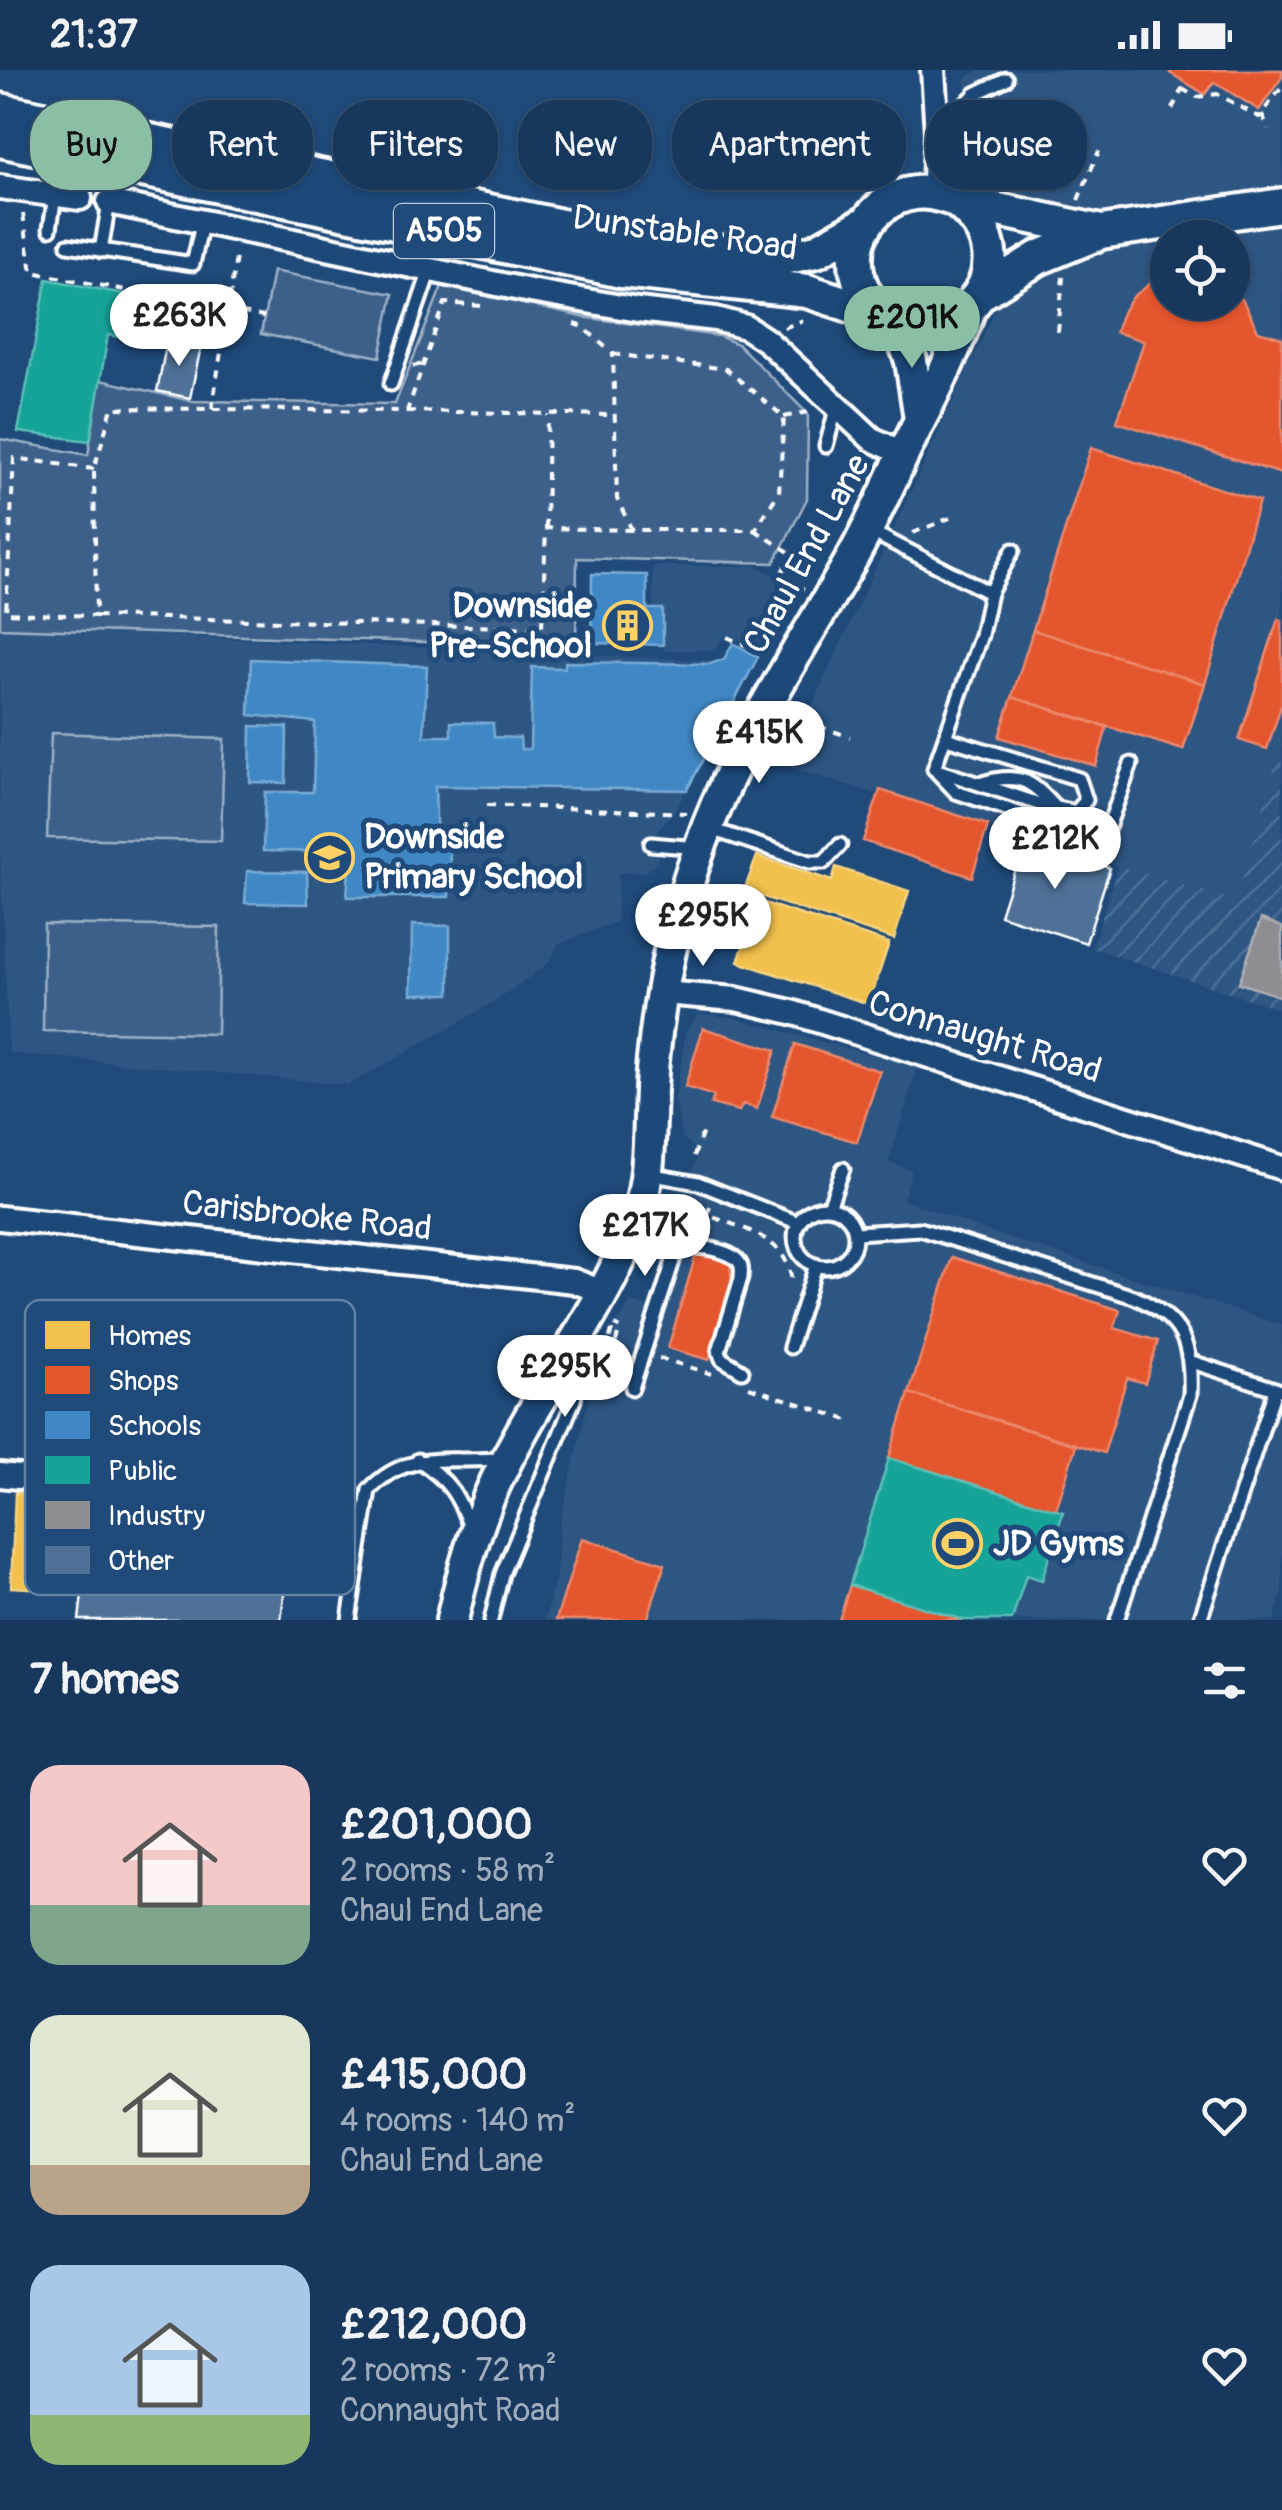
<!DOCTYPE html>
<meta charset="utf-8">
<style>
body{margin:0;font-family:Pangolin,sans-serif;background:#244365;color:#f1f3f6;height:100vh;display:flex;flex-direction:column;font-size:38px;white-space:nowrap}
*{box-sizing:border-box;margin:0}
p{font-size:32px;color:#9eacbb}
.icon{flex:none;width:55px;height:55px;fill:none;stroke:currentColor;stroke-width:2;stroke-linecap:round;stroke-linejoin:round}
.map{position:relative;height:1550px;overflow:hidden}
.details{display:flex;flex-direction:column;background:#17385c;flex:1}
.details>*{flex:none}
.guide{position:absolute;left:30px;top:30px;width:1222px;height:90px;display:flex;gap:20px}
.fabs{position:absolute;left:1150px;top:150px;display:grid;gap:20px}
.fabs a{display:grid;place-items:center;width:100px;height:100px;border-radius:50%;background:#17385c;box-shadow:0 2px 8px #0004,0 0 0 2px #365272;font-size:50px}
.price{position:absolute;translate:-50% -85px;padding:0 22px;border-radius:35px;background:#fff;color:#222;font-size:32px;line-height:65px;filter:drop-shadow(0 2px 5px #0008)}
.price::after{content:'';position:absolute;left:50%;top:60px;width:30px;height:22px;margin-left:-15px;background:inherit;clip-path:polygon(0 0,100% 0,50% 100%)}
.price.current{background:#8abfa5;color:#111}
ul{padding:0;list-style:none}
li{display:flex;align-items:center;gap:30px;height:250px;padding:0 30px}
li span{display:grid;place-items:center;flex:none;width:280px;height:200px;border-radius:30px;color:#555}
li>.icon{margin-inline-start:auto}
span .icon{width:120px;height:120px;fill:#fffc;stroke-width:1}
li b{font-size:42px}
h2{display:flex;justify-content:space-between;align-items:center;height:120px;padding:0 30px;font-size:42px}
.tag{padding:0 35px;border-radius:40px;background:#17385c;box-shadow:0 2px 8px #0004,0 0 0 2px #365272;font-size:35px;line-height:90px}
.tag.current{background:#8abfa5;color:#111}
.status{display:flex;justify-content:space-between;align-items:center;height:70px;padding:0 50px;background:#17385c;direction:ltr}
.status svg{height:28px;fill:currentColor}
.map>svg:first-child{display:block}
</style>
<div class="status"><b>21:37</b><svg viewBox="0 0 49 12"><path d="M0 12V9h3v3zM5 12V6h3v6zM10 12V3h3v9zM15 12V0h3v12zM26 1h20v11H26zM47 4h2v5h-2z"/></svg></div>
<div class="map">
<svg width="1282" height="1550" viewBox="0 0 1282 1550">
<defs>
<pattern id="industrial-furrows" width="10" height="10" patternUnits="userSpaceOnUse" patternTransform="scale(2.5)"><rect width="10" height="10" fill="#2e5683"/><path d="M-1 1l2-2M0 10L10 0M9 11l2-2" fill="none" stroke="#4d6f96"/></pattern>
</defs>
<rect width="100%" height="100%" fill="#1f4a7a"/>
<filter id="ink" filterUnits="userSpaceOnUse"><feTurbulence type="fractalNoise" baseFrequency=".01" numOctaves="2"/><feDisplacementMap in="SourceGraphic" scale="20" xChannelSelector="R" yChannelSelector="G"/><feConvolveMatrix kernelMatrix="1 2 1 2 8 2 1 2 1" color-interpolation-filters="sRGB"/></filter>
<g filter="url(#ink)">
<path fill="#2e5683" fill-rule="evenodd" d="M979 0H1282V672L1236 832 784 696 1027 171 1000 111 964 10ZM1168 168H1232V232H1168Z
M653 496H758L799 521 766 582 727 564 713 580 664 581V540L653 539Z
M0 558 722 591 743 601 677 738 658 760V792L646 802 618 803 616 852 558 874 551 889 540 900 484 938 349 1015 9 983 0 783Z
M699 944 731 947 917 997 889 1092 912 1101 903 1129 984 1160 1282 1255V1522L1274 1550H545L556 1505 560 1453 596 1297 607 1267 631 1232 649 1237 682 1142 698 1082 682 1067 675 1030 686 961Z"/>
<path fill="url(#industrial-furrows)" d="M1282 672V940L1092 878 1118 796 1236 831Z"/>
<path fill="#3c618b" stroke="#9eb0c5" stroke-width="2.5" d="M273 201 393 224 380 287 261 264Z
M442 216 582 247 719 266 738 274 808 344 807 429 774 493 577 488 576 577 0 558V369L88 385 100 310 192 331 395 334Z
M51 663 224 669 221 771 47 768Z
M44 854 219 857 217 964 43 961Z"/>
<path fill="#f2c14e" stroke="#f6d483" stroke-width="2.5" d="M757 786 832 811 836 797 909 821 894 869 744 821Z
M758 831 889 873 869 934 738 892Z
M15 1423 51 1425 47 1519 11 1517Z"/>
<path fill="#e4572e" stroke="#ec896d" stroke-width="2.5" d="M1172 0H1282V7L1259 40 1214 12 1205 24 1170 3Z
M1168 207V232H1232V222L1242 229 1258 261 1282 268V404L1117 352 1144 271 1115 262 1121 245 1133 227 1152 212Z
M1091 378 1259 431 1205 614 1033 560Z
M1278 549 1282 550V633L1267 679 1239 670Z
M1033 560 1205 614 1183 680 1012 627Z
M1012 627 1107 657 1096 696 999 667Z
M880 720 988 755 972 807 863 771Z
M703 958 776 980 757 1039 743 1034 739 1041 711 1034 714 1026 685 1017Z
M795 974 880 1001 857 1072 772 1047Z
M697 1181 730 1194 732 1216 709 1290 668 1278Z
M952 1187 1120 1240 1114 1258 1158 1271 1145 1313 1127 1308 1104 1383 909 1323Z
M909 1323 1076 1375 1056 1440 889 1388Z
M582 1468 665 1494 647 1550H556Z
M850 1515 964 1550H839Z"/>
<path fill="#3f88c5" stroke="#79acd6" stroke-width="2.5" d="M592 504 647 505V539H663V575L591 573Z
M733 573 758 587 687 720 435 716 437 778 450 779 449 827H347L350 782 263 781 265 722H313L315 652 249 645 251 589 427 596 424 666H451V652L493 653 494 667 520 668 521 679H530L532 597 565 598V592L710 594 724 589Z
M251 656 287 657 286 713 250 712Z
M247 801 307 802 308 834 245 833Z
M412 855 450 856V924H411Z"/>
<path fill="#17a398" stroke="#5dbfb7" stroke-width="2.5" d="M47 209 134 226 126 268 108 265 90 371 18 362Z
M889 1388 1063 1442 1042 1510 1026 1505 1012 1550H964L850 1515Z"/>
<path fill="#8d8d92" stroke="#afafb3" stroke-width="2.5" d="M1261 849 1282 857V927L1239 913Z"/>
<path fill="#507197" stroke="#fff" stroke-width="2.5" d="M167 271 201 277 190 328 157 321Z
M1024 771 1110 798 1086 873 1000 845Z
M103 1343 303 1366 281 1550H79Z"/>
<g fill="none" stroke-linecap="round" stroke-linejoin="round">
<defs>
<path id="lane" d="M940 61 975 24 1006 9
M50 159 55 125
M68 175 193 194 203 150
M101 181 109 132
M391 314 430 200
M826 376 837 336
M868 460 990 523
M934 699 1042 735 1076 742 1086 730 1079 709 946 668
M934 699 981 565 990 523 1013 480
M937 702 956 722 1098 770 1106 763 1131 694
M982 713C1018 702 1031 710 1055 737
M711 759 810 792H824L840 775
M651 774 699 778
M648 1104 698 1113 799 1153
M829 1137 843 1099
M795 1167a30 30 0 1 1 60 0a30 30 0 1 1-60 0Z
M856 1163 920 1159 1134 1227C1183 1248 1192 1273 1190 1325L1117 1550
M790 1277 816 1195
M1192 1292 1278 1320
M632 1318 676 1182C688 1172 729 1179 739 1192 743 1197 741 1202 741 1208L719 1281 722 1289 742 1301
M418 1390C450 1411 458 1425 471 1460
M349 1550 369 1420C410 1377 453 1395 505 1388
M491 1550 502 1504 574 1330 581 1291 571 1285
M1200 1550 1275 1320"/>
<path id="street" d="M0 117 80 128
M933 122 937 64 933 0
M109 132 530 221 638 240 716 249 746 257 767 271 872 369 904 384
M662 923 736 929 791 942 1282 1098
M0 1148 574 1211 605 1223
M0 1405 19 1407"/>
<path id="secondary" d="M897 252 911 291 920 349
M452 1550C461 1509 473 1466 489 1427 529 1334 594 1255 632 1162 655 1107 647 1048 653 990 660 918 675 846 700 777 736 675 797 584 851 490 877 444 897 395 921 348 940 311 957 277 970 238"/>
<path id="primary" d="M0 40 673 179 789 187 816 181 866 153
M0 70 622 201 807 221 887 247
M955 130C1046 198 936 306 872 233 857 217 852 190 859 169 867 145 889 126 915 123 933 120 949 129 966 133 1011 143 1056 152 1101 162
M983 222 1038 188 1101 162 1282 135"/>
</defs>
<use href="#lane" stroke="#fff" stroke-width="19"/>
<use href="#street" stroke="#fff" stroke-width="30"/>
<use href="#secondary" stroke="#fff" stroke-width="38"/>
<use href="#primary" stroke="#fff" stroke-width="40"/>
<path stroke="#fff" stroke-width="4" stroke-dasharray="8 8" stroke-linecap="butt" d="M1182 19 1197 27 1217 24 1259 47 1282 17
M1172 39 1185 13
M1262 44 1268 59
M1078 130 1099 81
M23 144 32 202 264 247
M481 236 445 233 407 341 112 338 94 399 96 546 542 558 546 458 632 460
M574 254 582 256 613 284
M784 258 803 250
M1058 262 1063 207
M613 284 726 299 784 347 779 422 755 460H632L617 429Z
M413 296 428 293
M212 339 237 181
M407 341 612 345
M784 347 808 342
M94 399 14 388 6 543 96 546
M546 458 548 345
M755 460 792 484
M913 463 950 448
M786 495 780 506 806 521
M727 567 768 585
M804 651 850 667
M487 735 687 743
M694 1086 705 1056
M710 1137 707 1145C744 1159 788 1167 792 1213
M612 1260 596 1316 602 1318 620 1258 615 1255
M659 1288 712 1304
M749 1317 848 1350"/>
<use href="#lane" stroke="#1f4a7a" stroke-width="11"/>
<use href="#street" stroke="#1f4a7a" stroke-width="22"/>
<use href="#secondary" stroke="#1f4a7a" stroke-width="30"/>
<use href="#primary" stroke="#1f4a7a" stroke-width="32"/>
</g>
</g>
<defs>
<symbol id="building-ring" viewBox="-11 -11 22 22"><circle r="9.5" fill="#1f4a7a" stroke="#ffd166" stroke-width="1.5"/><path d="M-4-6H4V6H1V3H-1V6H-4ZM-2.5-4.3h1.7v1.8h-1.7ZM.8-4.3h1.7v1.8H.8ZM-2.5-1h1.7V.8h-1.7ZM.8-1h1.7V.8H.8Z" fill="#ffd166"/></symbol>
<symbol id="school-ring" viewBox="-11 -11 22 22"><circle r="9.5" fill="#1f4a7a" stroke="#ffd166" stroke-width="1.5"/><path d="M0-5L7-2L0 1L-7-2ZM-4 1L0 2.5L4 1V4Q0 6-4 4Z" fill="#ffd166"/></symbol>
<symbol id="stadium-ring" viewBox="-11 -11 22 22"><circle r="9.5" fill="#1f4a7a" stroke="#ffd166" stroke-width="1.5"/><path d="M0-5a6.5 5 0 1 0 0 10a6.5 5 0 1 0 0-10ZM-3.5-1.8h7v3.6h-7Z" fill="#ffd166"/></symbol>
</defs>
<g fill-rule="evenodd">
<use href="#building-ring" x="600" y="528" width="55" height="55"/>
<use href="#school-ring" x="302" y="760" width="55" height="55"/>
<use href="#stadium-ring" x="930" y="1446" width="55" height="55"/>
</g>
<g text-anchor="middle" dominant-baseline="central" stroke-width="10" stroke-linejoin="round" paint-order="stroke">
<rect fill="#1f4a7a" stroke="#bcc9d7" stroke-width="2.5" x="394" y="134" width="100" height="54" rx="8"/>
<g font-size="32" font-weight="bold" fill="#fff">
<text x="444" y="161">A505</text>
</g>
<g font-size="35" fill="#fff" stroke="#1f4a7a">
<text transform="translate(685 163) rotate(8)">Dunstable Road</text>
<text transform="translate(807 484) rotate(-61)">Chaul End Lane</text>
<text transform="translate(985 967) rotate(17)">Connaught Road</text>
<text transform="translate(307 1146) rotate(6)">Carisbrooke Road</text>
</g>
<g font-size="35" font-weight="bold" fill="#fff" stroke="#1f4a7a" text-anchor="start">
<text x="592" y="536" text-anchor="end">Downside<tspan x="592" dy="40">Pre-School</tspan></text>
<text x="364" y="767">Downside<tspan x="364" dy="40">Primary School</tspan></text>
<text x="993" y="1474">JD Gyms</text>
</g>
</g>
<rect x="25" y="1230" width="330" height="295" rx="15" fill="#1f4a7a" stroke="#6280a2" stroke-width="2.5"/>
<rect x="45" y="1251" width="45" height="28" fill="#f2c14e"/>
<rect x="45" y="1296" width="45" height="28" fill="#e4572e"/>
<rect x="45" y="1341" width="45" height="28" fill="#3f88c5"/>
<rect x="45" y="1386" width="45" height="28" fill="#17a398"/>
<rect x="45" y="1431" width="45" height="28" fill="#8d8d92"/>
<rect x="45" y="1476" width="45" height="28" fill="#507197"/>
<g font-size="28" fill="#fff">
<text x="108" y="1275">Homes</text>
<text x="108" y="1320">Shops</text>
<text x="108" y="1365">Schools</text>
<text x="108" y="1410">Public</text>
<text x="108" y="1455">Industry</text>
<text x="108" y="1500">Other</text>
</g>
</svg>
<div class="fabs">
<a><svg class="icon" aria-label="locate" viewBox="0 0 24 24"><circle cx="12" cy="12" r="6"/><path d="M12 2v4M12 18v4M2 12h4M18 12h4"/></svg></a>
</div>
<b class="price" style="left:179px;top:299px">£263K</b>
<b class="price current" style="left:912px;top:301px">£201K</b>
<b class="price" style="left:759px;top:716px">£415K</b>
<b class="price" style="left:1055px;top:822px">£212K</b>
<b class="price" style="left:703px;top:899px">£295K</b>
<b class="price" style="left:645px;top:1209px">£217K</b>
<b class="price" style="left:565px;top:1350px">£295K</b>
<div class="guide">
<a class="tag current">Buy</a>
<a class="tag">Rent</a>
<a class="tag">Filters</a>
<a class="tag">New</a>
<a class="tag">Apartment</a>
<a class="tag">House</a>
</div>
</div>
<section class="details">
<h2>7 homes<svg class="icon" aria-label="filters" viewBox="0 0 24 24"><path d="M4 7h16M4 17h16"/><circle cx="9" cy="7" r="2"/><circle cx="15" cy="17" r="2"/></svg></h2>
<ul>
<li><span style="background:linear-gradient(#f6c9c9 70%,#7fa58c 0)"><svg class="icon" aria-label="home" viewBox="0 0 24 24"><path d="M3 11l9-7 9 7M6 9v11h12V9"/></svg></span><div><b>£201,000</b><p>2 rooms · 58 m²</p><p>Chaul End Lane</p></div><svg class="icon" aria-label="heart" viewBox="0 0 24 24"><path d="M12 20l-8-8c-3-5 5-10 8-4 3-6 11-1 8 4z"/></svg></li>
<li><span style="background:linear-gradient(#dfe7d0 75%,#b9a48a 0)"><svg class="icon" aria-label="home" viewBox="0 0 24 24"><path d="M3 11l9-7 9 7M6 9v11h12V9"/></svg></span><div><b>£415,000</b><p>4 rooms · 140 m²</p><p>Chaul End Lane</p></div><svg class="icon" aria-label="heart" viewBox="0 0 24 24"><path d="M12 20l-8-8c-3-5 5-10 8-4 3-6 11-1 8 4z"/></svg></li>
<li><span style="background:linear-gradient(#a9c7e8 75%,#8fb573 0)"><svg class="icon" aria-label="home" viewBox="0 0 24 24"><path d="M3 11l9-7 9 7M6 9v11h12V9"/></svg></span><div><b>£212,000</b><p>2 rooms · 72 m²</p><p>Connaught Road</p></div><svg class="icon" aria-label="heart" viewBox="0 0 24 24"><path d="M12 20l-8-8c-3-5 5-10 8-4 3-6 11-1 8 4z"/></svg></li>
</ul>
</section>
